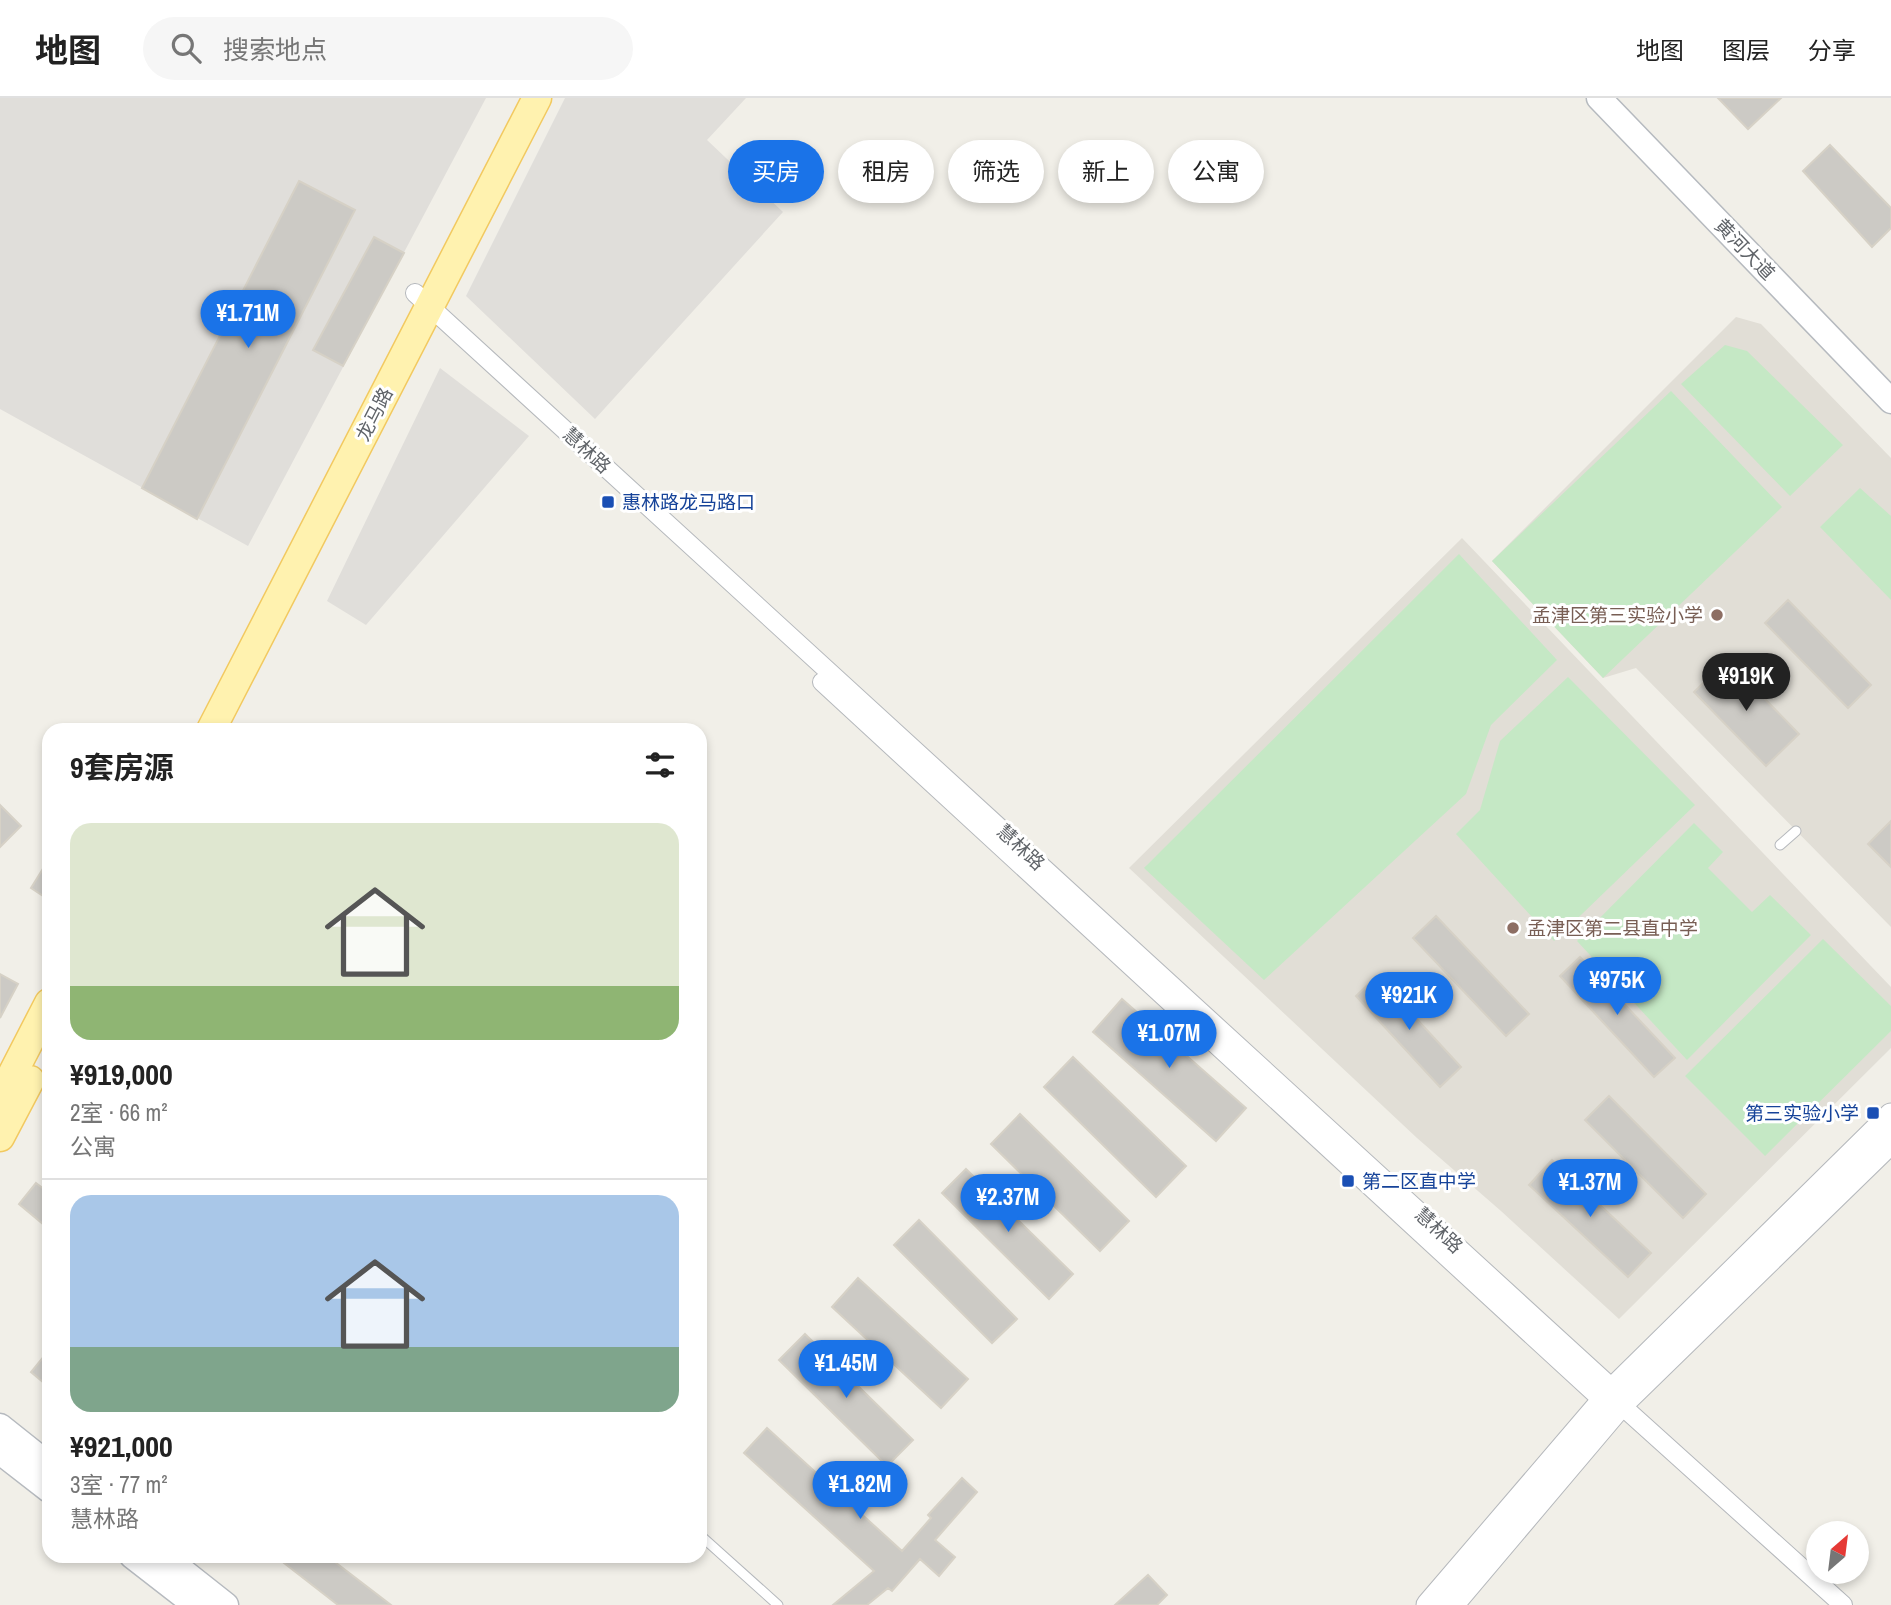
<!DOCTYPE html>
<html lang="zh">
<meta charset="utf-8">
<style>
body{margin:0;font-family:"Archivo Narrow","Noto Sans SC",sans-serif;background:#f6f6f6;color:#222;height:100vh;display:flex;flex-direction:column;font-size:26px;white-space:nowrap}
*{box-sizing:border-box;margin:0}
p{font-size:23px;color:#767676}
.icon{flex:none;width:38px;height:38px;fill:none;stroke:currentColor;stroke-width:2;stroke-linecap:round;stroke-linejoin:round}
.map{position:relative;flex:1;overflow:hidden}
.drawer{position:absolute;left:42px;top:625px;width:665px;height:840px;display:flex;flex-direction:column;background:#fff;border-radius:21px;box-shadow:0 4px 10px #0003}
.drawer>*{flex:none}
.guide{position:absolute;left:728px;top:42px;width:665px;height:63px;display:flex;gap:14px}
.needle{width:46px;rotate:28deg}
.controls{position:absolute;left:1806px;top:1423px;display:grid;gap:14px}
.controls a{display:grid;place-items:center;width:63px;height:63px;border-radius:50%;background:#fff;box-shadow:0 4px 10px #0003;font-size:35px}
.price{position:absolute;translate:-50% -60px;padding:0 16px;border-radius:24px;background:#1a73e8;color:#fff;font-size:23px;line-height:46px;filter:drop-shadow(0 2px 4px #0008)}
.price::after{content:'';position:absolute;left:50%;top:42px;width:21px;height:16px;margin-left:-10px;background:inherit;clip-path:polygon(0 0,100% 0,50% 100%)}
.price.active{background:#222;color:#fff}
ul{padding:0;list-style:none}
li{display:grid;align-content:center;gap:14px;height:371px;padding:0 28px}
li+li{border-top:2px solid #e0e0e0}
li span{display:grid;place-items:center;height:217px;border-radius:21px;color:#555}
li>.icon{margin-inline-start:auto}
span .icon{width:126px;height:126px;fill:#fffc;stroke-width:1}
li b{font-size:30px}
h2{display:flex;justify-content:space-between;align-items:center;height:84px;padding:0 28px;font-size:30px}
.pill{padding:0 24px;border-radius:32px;background:#fff;box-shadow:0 4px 10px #0003;font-size:24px;line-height:63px}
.pill.active{background:#1a73e8;color:#fff}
header{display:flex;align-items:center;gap:42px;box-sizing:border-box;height:98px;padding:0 35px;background:#fff;border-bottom:2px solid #e0e0e0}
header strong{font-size:33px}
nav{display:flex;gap:38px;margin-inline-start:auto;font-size:24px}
.search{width:490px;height:63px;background:#f6f6f6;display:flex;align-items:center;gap:18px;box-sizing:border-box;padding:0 24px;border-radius:38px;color:#767676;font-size:26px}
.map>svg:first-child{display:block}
</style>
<header>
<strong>地图</strong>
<div class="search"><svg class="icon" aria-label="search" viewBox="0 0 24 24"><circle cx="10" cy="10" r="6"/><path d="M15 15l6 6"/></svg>搜索地点</div>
<nav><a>地图</a><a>图层</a><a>分享</a></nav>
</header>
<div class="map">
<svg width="1891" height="1507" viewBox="0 0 1891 1507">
<rect width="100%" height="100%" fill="#f1efe8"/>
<path fill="#e0deda" d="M0 0H486L248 448 0 311Z
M565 0H746L707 42 783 114 595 321 466 198Z
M440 270 529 338 366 527 327 503Z"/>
<path fill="#e1ded6" d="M1736 219 1761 226 1891 360V829L1636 570 1603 580 1492 463Z
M1462 440 1891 889V950L1619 1221 1501 1113 1417 1040 1129 770Z"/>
<path fill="#c5e8c5" d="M1725 247 1747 253 1843 347 1790 398 1681 286Z
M1671 293 1782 409 1603 580 1492 463Z
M1860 390 1891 418V502L1820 429Z
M1459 456 1557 562 1491 627 1466 696 1264 882 1144 770Z
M1568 579 1695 707 1554 843 1456 736 1480 712 1500 643Z
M1694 725 1723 754 1708 770 1752 814 1770 797 1811 837 1687 962 1577 843Z
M1823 841 1891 908V933L1765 1058 1685 978Z"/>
<path fill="#cccac5" stroke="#d6d1c6" stroke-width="2" d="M1718 0H1781L1748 31Z
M1830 47 1891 110V130L1872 149 1803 73Z
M299 83 355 112 197 421 142 390Z
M374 139 404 155 343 268 313 252Z
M1788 502 1871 587 1848 610 1765 525Z
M1727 562 1799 636 1766 668 1694 594Z
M0 707 21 728 0 749Z
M1891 723V769L1868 746Z
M49 761V802L31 790Z
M1436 818 1529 916 1506 938 1413 840Z
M1580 859 1675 960 1654 979 1560 878Z
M0 876 18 886 0 920Z
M1377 878 1461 969 1440 989 1356 898Z
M1122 901 1246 1010 1216 1043 1093 934Z
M1073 959 1186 1068 1156 1099 1044 989Z
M1609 998 1706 1096 1683 1120 1585 1022Z
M1020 1016 1129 1123 1100 1153 991 1046Z
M1552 1062 1651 1155 1628 1179 1529 1087Z
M966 1071 1073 1176 1049 1201 942 1095Z
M36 1085 49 1095V1131L19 1106Z
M919 1122 1017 1221 992 1245 894 1147Z
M858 1180 968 1281 941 1310 832 1209Z
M805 1236 913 1342 887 1368 779 1262Z
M49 1252V1289L31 1274Z
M767 1330 902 1453 931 1420 928 1417 962 1380 977 1394 935 1442 955 1459 939 1478 920 1461 892 1493 888 1490 867 1507H833L874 1473 744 1355Z
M275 1458H327L391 1507H338Z
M1148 1477 1167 1497 1157 1507H1115Z"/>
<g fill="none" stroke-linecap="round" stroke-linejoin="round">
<defs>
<path id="service" d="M1780 747 1796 733
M700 1437 778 1507"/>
<path id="minor" d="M415 195 1613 1291 1621 1307 1843 1507
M822 584 1602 1302 1612 1305"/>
<path id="tertiary" d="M1428 1507 1613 1291 1891 1017
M1452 1507 1621 1307 1891 1044"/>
<path id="secondary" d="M1599 0 1891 303
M0 1328 49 1367
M0 1354 49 1392
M132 1458 195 1507
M164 1458 226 1507"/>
<path id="primary" d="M211 632 537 0
M0 1000 49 905
M0 1039 30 982"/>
</defs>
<use href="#service" stroke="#b5b8bc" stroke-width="11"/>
<use href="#minor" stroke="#b5b8bc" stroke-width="20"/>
<use href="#tertiary" stroke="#b5b8bc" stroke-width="25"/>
<use href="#secondary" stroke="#b6babf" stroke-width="27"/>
<use href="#primary" stroke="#f2c960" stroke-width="31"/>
<use href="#service" stroke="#fff" stroke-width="9"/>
<use href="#minor" stroke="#fff" stroke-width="18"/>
<use href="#tertiary" stroke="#fff" stroke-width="23"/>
<use href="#secondary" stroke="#fff" stroke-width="24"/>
<use href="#primary" stroke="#fff2af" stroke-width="28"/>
</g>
<g fill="#1a4fb4" stroke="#fff" stroke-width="2.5">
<rect x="601" y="397" width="14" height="14" rx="3.5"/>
<rect x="1866" y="1008" width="14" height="14" rx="3.5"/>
<rect x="1341" y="1076" width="14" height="14" rx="3.5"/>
</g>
<g fill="#8d6e63" stroke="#fff" stroke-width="2.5">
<circle cx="1717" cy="517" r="7"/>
<circle cx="1513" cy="830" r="7"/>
</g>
<g text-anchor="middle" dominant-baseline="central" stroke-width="6" stroke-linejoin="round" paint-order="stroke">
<g font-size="19" fill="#5f6368" stroke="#fff">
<text transform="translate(1745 151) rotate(46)">黄河大道</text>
<text transform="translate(374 316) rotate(-63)">龙马路</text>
<text transform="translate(587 352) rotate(43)">慧林路</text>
<text transform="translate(1021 749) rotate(43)">慧林路</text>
<text transform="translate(1439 1132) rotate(43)">慧林路</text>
</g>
<g font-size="19" fill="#164399" stroke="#fff" text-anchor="start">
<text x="622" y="404">惠林路龙马路口</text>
<text x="1859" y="1015" text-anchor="end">第三实验小学</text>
<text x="1362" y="1083">第二区直中学</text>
</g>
<g font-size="19" fill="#785e54" stroke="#fff" text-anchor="end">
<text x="1703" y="517">孟津区第三实验小学</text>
<text x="1527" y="830" text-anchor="start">孟津区第二县直中学</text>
</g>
</g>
</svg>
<div class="controls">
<a><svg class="needle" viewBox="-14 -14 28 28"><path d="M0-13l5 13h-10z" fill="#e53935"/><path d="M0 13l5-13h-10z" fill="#767676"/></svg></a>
</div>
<b class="price" style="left:248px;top:252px">¥1.71M</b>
<b class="price active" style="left:1746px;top:615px">¥919K</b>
<b class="price" style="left:1617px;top:919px">¥975K</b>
<b class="price" style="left:1409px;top:934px">¥921K</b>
<b class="price" style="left:1169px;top:972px">¥1.07M</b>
<b class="price" style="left:1590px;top:1121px">¥1.37M</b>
<b class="price" style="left:1008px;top:1136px">¥2.37M</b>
<b class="price" style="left:846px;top:1302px">¥1.45M</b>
<b class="price" style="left:860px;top:1423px">¥1.82M</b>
<div class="guide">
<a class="pill active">买房</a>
<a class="pill">租房</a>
<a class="pill">筛选</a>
<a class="pill">新上</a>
<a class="pill">公寓</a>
</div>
<section class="drawer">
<h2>9套房源<svg class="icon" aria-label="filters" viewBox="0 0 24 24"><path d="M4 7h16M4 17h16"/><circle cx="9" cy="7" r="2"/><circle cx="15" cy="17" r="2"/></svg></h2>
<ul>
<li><span style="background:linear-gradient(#dfe7d0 75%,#8fb573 0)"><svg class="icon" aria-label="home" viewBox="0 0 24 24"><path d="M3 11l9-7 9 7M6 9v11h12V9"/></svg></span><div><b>¥919,000</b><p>2室 · 66 m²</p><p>公寓</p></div></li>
<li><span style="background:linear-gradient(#a9c7e8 70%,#7fa58c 0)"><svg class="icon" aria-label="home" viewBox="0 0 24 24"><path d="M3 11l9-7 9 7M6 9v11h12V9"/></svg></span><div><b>¥921,000</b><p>3室 · 77 m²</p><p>慧林路</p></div></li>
</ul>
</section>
</div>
